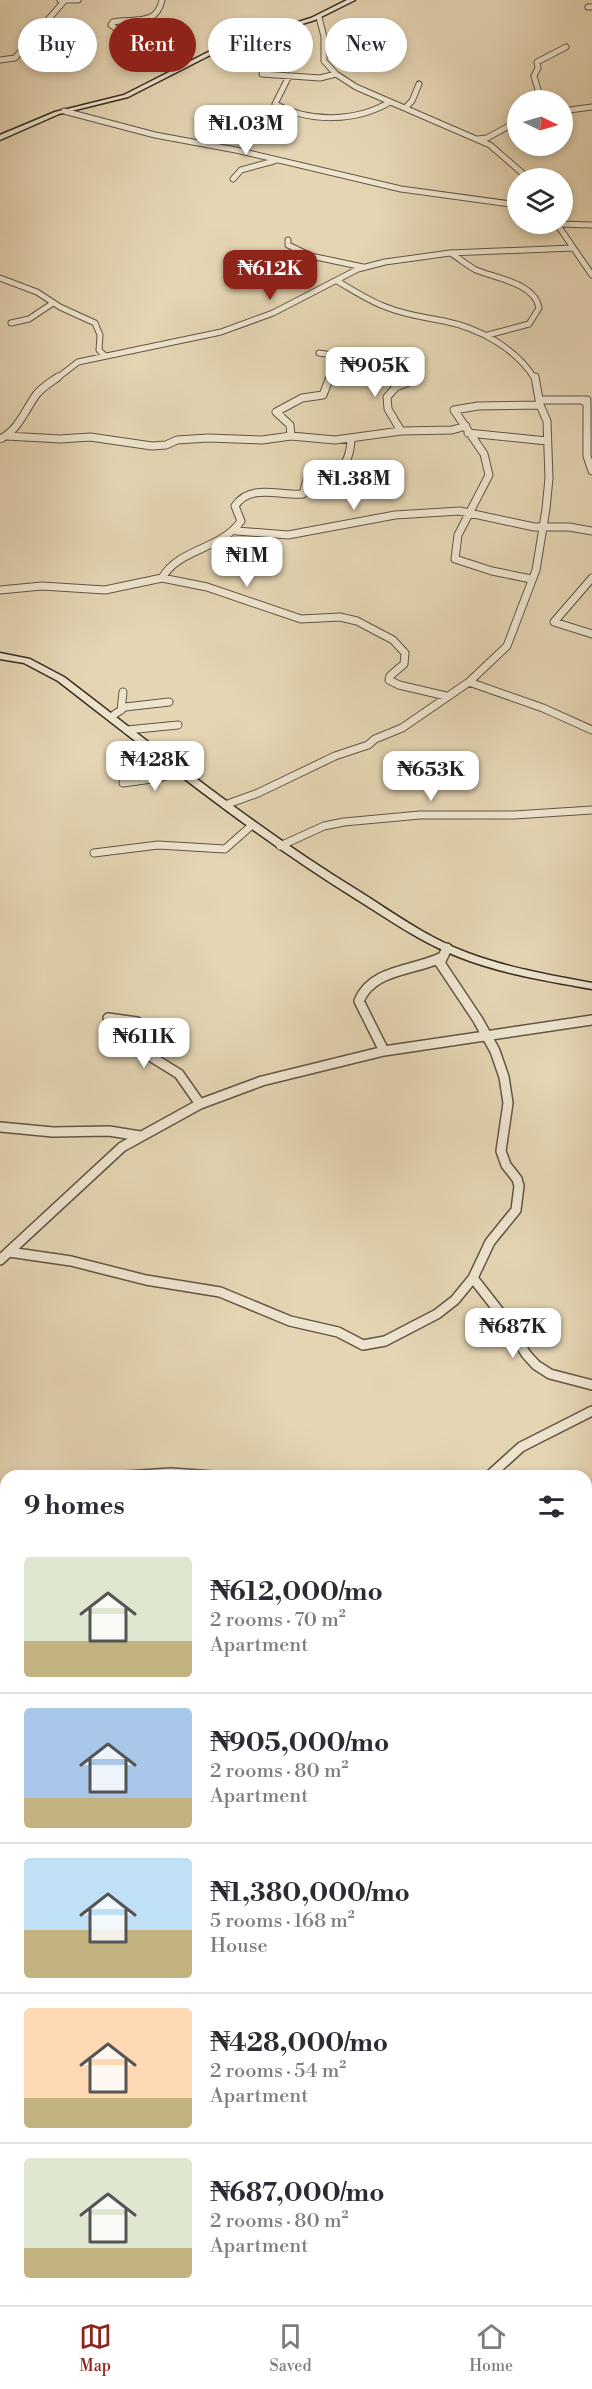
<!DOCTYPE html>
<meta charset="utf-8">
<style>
body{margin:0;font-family:"Libre Bodoni",serif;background:#f7f7f7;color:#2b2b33;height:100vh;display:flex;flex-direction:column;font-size:22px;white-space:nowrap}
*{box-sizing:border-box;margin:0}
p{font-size:20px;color:#7c7c81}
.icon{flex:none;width:33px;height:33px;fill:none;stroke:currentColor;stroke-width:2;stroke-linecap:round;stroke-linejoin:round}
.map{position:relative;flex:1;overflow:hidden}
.sheet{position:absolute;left:0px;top:1470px;width:592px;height:836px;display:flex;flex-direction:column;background:#fff;border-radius:18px 18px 0 0;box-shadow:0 3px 9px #0003}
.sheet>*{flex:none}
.top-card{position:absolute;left:18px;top:18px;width:556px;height:54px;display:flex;gap:12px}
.needle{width:39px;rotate:95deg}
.controls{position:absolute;left:507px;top:90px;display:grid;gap:12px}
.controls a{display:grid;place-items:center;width:66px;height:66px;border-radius:50%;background:#fff;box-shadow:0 3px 9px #0003;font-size:30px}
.price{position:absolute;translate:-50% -51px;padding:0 14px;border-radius:12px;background:#fff;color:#222;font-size:20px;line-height:39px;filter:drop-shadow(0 2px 3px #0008)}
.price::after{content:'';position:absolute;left:50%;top:36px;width:18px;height:14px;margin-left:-9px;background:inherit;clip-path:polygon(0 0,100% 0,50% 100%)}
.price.current{background:#8f2418;color:#fff}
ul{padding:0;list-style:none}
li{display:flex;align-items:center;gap:18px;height:150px;padding:0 24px}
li+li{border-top:2px solid #e1e1e2}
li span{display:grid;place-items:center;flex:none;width:168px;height:120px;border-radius:6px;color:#555}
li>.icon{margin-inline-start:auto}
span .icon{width:72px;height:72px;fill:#fffc;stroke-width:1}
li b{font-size:26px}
h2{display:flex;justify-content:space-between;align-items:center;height:72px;padding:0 24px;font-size:26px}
.tag{padding:0 21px;border-radius:27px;background:#fff;box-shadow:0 3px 9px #0003;font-size:21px;line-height:54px}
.tag.current{background:#8f2418;color:#fff}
.menu{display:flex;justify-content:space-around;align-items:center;height:84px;border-top:2px solid #e1e1e2;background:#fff;font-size:16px;color:#7c7c81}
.menu a{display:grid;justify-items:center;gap:3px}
.menu .current{color:#8f2418}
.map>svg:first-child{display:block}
</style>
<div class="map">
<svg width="592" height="2305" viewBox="0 0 592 2305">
<rect width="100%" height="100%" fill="#e5d5b3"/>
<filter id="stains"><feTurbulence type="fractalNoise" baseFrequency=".00333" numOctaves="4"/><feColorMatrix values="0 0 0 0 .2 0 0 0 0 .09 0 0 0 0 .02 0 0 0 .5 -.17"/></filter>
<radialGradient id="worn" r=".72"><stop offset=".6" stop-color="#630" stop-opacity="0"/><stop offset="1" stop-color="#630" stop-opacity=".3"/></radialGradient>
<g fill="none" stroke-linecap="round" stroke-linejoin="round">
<defs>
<path id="street-far3" d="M60 0H78
M588 7H592
M319 17 324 37V61L336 74 356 87 490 145 528 178
M117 43 121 32 111 25 113 22C134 18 157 26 162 0
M0 60 15 58 65 0
M262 74 320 78 336 74
M289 76 275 104C310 123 356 122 390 102
M541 100 534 76 538 68 537 62 566 47
M405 108 412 101 419 84
M64 111 155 135 236 150 401 189 518 205
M562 111 592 107
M478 139 487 138 518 121
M233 179 241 170 274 161
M557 224 592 275
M557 224 592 225
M288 240V245L311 256 363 267
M452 254C460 259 468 266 476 270 495 278 535 283 539 308L529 324 488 335
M0 278 37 292 60 307 95 323 100 335 99 350 104 355
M337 281C353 290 369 301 386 307 405 315 424 317 444 321 479 328 516 348 535 379
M11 323 29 319 53 303
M319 353 332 355 337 359 329 379
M56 379 78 362 221 332 273 313 358 269 385 262 450 253 573 248"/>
<path id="street-far2" d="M540 400H587
M582 400 587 403V456L592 471
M401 431 388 409 387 397 396 387 409 382
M468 433 547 441
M7 436 60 439 90 437 152 446 166 445 177 440 208 438 262 440 291 436 335 440 401 431 452 430 466 426
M291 436 290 425 276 412 302 398 323 395 330 377
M0 439C18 431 25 410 36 395 41 388 51 382 58 377
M237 531 288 535 395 515 460 511 534 527H569L592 531
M162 578C179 548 221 550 241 521L235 506C250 483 280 496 303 494L308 476C336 475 350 469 351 439
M592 578 554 622 592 634
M531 579 492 571 455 559 458 535 489 475 484 454 454 410 478 406 540 405
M0 590 42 586 105 590 162 578 207 587 301 619 340 617 357 621 393 640 405 653 404 664 390 676 389 680 399 685 446 696
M469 682 543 708 592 730
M121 710 123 692
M111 717 125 707 169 702
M127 730 178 725
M123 783 159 778 181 771
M225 805 258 793 335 756 368 745 375 739 402 728 469 682 507 646 536 570 546 509 549 478 547 421 540 405 535 377
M280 846 324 826 344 822 420 815H514L592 810
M94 853 158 845 225 849 251 826"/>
<path id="street-far1" d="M108 1018 137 1022 144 1040 145 1053 179 1074 200 1104
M384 1051 359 1001C372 969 413 971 440 958
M0 1127 53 1132 109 1131 140 1136
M9 1252 71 1261 146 1280 220 1292 290 1321 338 1332 363 1345 385 1341 437 1314 455 1300 473 1278 490 1242 516 1210 519 1186 517 1179 506 1165 501 1151 508 1103 504 1077 495 1051 478 1020 440 963 447 948
M0 1260 122 1147 200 1104 262 1081 384 1051 592 1020
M473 1278 505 1319 526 1354 536 1365 550 1374 592 1385
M75 1476H115
M126 1476 171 1473 213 1476
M489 1476 521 1447 592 1411"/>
<path id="street" d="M0 1505 6 1501
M586 1740 592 1737
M0 1799 6 1801
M0 1937 6 1934
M0 2122 6 2123
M586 2148 592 2144
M103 2305 104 2300"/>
<path id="secondary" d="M347 0H355L315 20 224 48 128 97 59 114 0 140V135L55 112 124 95 220 46 311 18Z
M0 653 30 659 64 677C162 752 257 829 362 893 396 915 430 939 468 953 508 968 550 975 592 983V989C547 981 502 974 459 957 422 943 390 920 356 899 251 834 155 756 58 681L24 663 0 659Z"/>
</defs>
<use href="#street-far3" stroke="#625645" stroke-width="7"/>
<use href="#street-far2" stroke="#625645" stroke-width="9"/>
<use href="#street-far1" stroke="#625645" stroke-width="12"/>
<use href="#street" stroke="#625645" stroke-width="15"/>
<use href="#secondary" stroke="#362c20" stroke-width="3"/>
<use href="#street-far3" stroke="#eee4ce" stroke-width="5"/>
<use href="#street-far2" stroke="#eee4ce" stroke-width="7"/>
<use href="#street-far1" stroke="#eee4ce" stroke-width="9"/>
<use href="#street" stroke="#eee4ce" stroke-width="12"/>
<use href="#secondary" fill="#eee4ce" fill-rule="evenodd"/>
</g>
<rect width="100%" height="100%" filter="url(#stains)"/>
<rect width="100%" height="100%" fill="url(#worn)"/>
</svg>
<div class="controls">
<a><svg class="needle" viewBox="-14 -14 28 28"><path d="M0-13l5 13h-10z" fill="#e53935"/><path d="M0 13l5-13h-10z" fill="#7c7c81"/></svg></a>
<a><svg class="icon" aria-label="layers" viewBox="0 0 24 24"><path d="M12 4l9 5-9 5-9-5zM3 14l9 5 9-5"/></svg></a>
</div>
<b class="price" style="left:246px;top:156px">₦1.03M</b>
<b class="price current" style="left:270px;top:301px">₦612K</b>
<b class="price" style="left:375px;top:398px">₦905K</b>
<b class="price" style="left:354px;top:511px">₦1.38M</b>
<b class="price" style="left:247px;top:588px">₦1M</b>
<b class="price" style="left:155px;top:792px">₦428K</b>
<b class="price" style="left:431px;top:802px">₦653K</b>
<b class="price" style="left:144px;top:1069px">₦611K</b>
<b class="price" style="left:513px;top:1359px">₦687K</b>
<div class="top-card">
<a class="tag">Buy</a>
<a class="tag current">Rent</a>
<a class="tag">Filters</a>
<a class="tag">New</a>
</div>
<section class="sheet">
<h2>9 homes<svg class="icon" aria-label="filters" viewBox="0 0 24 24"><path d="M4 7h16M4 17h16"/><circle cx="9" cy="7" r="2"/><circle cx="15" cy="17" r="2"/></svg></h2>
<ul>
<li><span style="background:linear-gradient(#dfe7d0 70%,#c2b280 0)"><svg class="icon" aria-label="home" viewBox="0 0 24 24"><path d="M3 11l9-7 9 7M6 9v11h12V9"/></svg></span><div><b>₦612,000/mo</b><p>2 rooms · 70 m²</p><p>Apartment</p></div></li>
<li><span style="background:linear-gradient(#a9c7e8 75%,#c2b280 0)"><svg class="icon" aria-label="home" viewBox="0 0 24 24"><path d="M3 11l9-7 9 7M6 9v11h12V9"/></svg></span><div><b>₦905,000/mo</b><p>2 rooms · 80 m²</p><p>Apartment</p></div></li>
<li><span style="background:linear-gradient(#bfe0f5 60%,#c2b280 0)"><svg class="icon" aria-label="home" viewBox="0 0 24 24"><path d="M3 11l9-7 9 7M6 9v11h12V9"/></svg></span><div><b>₦1,380,000/mo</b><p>5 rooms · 168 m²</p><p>House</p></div></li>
<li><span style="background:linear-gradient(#ffd9b3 75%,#c2b280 0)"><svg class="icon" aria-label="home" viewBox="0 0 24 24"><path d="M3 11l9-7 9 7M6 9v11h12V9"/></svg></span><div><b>₦428,000/mo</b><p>2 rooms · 54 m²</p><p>Apartment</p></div></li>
<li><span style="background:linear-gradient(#dfe7d0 75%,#c2b280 0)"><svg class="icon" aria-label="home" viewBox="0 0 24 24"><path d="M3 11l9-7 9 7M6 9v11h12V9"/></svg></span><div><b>₦687,000/mo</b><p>2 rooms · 80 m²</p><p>Apartment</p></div></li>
</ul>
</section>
</div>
<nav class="menu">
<a class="current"><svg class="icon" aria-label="map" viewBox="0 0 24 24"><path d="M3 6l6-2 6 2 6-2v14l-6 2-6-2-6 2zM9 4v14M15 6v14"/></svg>Map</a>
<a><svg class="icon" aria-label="saved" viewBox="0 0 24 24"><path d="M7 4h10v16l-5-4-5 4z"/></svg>Saved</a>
<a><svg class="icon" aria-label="home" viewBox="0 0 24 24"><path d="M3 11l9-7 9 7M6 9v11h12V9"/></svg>Home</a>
</nav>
